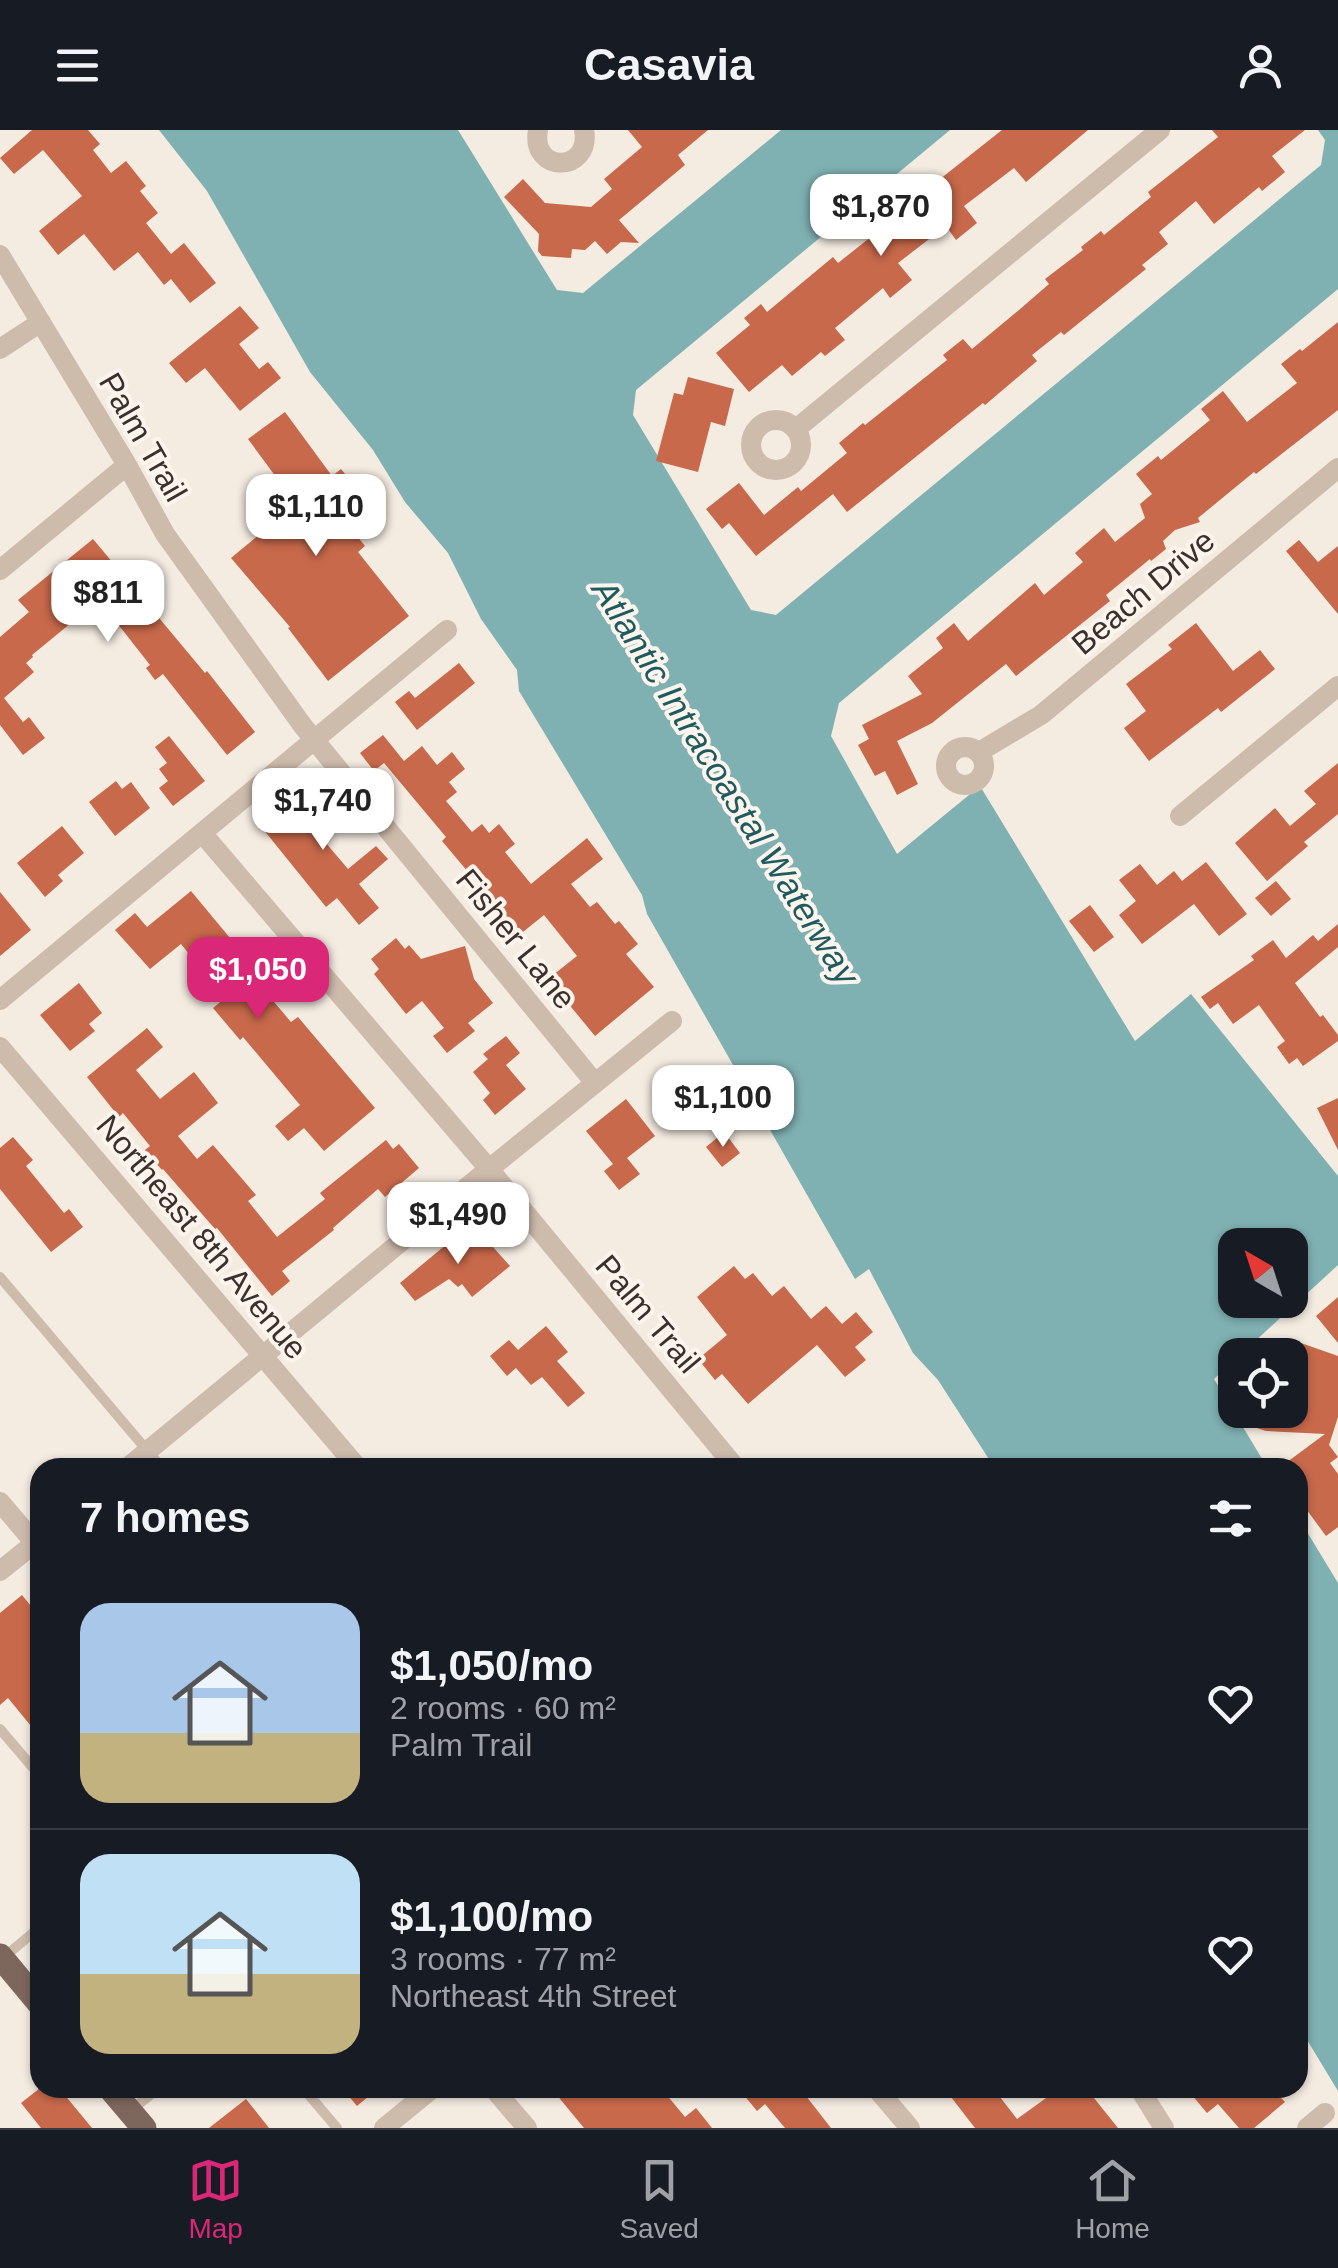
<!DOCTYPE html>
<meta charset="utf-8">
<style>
body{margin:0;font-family:Helvetica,sans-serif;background:#242831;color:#f1f3f6;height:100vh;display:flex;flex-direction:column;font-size:38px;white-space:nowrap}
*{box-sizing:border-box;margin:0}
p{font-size:32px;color:#9ea1a6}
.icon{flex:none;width:55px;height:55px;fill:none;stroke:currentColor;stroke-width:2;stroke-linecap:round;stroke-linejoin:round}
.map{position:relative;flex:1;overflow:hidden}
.side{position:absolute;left:30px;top:1328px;width:1278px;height:640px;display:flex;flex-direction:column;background:#171b24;border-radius:30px;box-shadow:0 2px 8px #0004}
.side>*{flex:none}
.needle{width:65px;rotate:321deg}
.fabs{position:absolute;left:1218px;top:1098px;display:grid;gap:20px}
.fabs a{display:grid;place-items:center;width:90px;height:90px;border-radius:20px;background:#171b24;box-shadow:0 2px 8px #0004;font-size:50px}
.price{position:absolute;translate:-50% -85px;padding:0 22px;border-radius:20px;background:#fff;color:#222;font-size:32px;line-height:65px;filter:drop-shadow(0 2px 5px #0008)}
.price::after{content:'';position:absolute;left:50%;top:60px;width:30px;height:22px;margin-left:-15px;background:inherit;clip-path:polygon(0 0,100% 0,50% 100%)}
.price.current{background:#db2777;color:#fff}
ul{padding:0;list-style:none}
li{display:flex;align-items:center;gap:30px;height:250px;padding:0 50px}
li+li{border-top:2px solid #363941}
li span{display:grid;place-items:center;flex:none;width:280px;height:200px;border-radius:30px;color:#555}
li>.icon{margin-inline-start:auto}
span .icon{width:120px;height:120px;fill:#fffc;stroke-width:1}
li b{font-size:42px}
h2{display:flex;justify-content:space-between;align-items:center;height:120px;padding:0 50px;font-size:42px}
header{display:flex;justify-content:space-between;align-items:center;height:130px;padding:0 50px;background:#171b24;font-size:45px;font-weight:700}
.tab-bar{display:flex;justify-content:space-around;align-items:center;height:140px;border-top:2px solid #363941;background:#171b24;font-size:28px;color:#9ea1a6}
.tab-bar a{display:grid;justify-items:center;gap:5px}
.tab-bar .current{color:#db2777}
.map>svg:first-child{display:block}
</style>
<header><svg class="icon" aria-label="menu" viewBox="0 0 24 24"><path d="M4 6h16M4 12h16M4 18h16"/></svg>Casavia<svg class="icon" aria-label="person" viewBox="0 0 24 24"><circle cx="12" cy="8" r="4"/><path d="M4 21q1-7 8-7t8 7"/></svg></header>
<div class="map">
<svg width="1338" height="1998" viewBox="0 0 1338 1998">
<rect width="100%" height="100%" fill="#f4ebe1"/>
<path fill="#7fb0b2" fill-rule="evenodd" d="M159 0H458L557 160 583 163 781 0H950L636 260 633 285 751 480 776 485 1321 35 1325 10 1318 0H1338V159L839 573 831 606 897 724 980 656 1135 911 1191 864 1338 1046V1135L1240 1225H1235V1229L1214 1249 1267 1337H994L938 1250 913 1223 869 1139 855 1149 647 784 642 765 519 561 517 540 481 489 448 423 405 372 373 320 310 242 207 61ZM1235 1115H1290V1170H1235Z
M1298 1387 1338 1453V1961L1298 1895Z"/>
<path fill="#c8694b" d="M32 0H88L100 14 93 20 111 43 126 31 146 56 140 61 158 83 146 93 171 124 184 113 216 153 190 173 171 149 164 155 138 122 114 141 84 104 58 125 39 101 82 66 43 20 14 44 0 28Z
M628 0H708L678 25 685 35 619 90 639 113 621 112 607 124 595 111 585 120 572 119 571 128 542 126 538 121 539 104 504 67 523 49 545 73 591 77 612 59 604 49 642 17Z
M1002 0H1088L1026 52 1014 38 964 76 977 93 956 110 946 96 898 133 912 150 890 168 883 158 835 198 845 210 825 226 821 222 792 246 782 235 749 262 716 223 750 195 744 188 761 174 767 182 833 127 838 133 896 87 886 74 902 62 911 72Z
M1212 0H1305L1272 26 1285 42 1262 61 1259 57 1214 94 1196 71 1159 102 1168 114 1142 135 1146 139 1064 205 1061 202 1032 225 1037 231 985 275 983 273 847 382 833 364 756 426 729 393 722 399 706 379 739 353 764 385 798 357 801 361 847 323 839 313 863 293 865 295 947 230 943 225 963 209 972 219 1019 180 1049 154 1045 149 1083 120 1081 117 1101 101 1104 105 1151 67 1148 62 1218 7Z
M240 176 259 198 239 214 259 239 268 232 281 248 240 281 205 238 186 253 169 233Z
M1338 192V280L1256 344 1254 342 1198 388 1200 392 1175 400 1163 411 1166 419 1151 431 1150 429 1106 465 1110 471 1016 546 1006 534 932 593 897 611 918 654 897 665 885 641 875 646 858 615 869 609 862 595 922 564 908 546 943 518 936 508 954 493 968 511 1035 453 1044 465 1083 432 1075 423 1104 398 1115 412 1145 388 1140 374 1152 364 1136 344 1158 326 1161 330 1210 290 1201 279 1223 261 1247 292 1297 253 1281 234 1300 219 1302 221Z
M688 247 734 259 725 296 711 292 698 342 656 331 674 263 683 265Z
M285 282 332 346 341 339 355 356 332 375 365 416 358 422 409 486 328 551 288 498 290 497 231 428 296 374 248 309Z
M93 409 205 543 207 541 255 602 227 625 163 544 155 550 146 538 150 535 99 470 32 525 33 527 26 533 34 542 4 568 23 592 29 587 45 608 23 625 0 595V507L29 482 18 470Z
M1299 410 1318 432 1338 416V484L1286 421Z
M1196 493 1233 541 1260 520 1275 539 1221 582 1218 578 1149 631 1124 598 1146 581 1126 554 1172 519 1168 515Z
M459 533 475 553 417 600 395 572 409 561 415 568Z
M383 605 404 631 422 616 437 635 452 622 465 639 449 652 457 662 446 671 472 702 482 694 489 703 499 694 515 714 505 722 531 754 587 708 603 729 571 754 590 777 597 772 615 794 619 791 638 814 626 824 654 857 595 906 548 849 577 826 544 785 513 810 493 786 500 780 442 711 446 707 384 633 374 641 360 623Z
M169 606 205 651 173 676 159 658 168 651 159 639 167 633 155 617Z
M1338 633V684L1304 712 1308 716 1267 751 1235 713 1275 678 1290 696 1316 674 1304 661Z
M321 647 340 669 314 692 318 696 314 699 348 739 376 716 388 729 359 754 379 778 359 795 337 768 326 777 263 699Z
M116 651 122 659 131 652 150 678 115 706 89 672Z
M62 696 84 723 58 745 63 751 45 767 17 733Z
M1206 732 1247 784 1219 806 1194 774 1142 814 1119 785 1136 771 1119 750 1140 734 1157 755 1174 741 1182 751Z
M1276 751 1291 769 1271 786 1255 768Z
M191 761 230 808 224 813 291 892 298 887 375 978 324 1021 304 998 288 1011 275 996 300 975 243 907 240 910 213 878 230 864 202 831 198 835 181 814 150 839 115 800 135 783 147 797Z
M0 762 31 800 0 826Z
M1090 775 1114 807 1094 822 1069 791Z
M1338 794V817L1295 853 1320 887 1323 885 1338 905V911L1303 936 1297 928 1289 934 1277 917 1285 911 1259 875 1233 894 1218 873 1210 879 1201 867 1254 830 1251 826 1273 810 1286 828 1313 805 1318 811Z
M396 808 405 819 409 815 421 829 465 816 474 849 493 873 468 893 475 901 447 923 433 906 444 898 422 871 406 884 374 844 379 839 371 829Z
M79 853 102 883 89 894 95 901 70 921 40 885Z
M147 898 163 917 136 940 160 969 194 942 218 973 178 1006 197 1029 213 1015 256 1065 248 1071 277 1107 325 1069 320 1063 386 1010 393 1019 399 1014 419 1038 385 1067 378 1059 333 1098 334 1100 282 1141 290 1151 272 1166 217 1098 215 1099 163 1039 162 1040 145 1020 150 1016 123 983 119 987 87 947Z
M506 906 520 923 506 935 526 959 495 985 483 970 490 963 473 942 488 929 483 924Z
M1338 968V1020L1317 978Z
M626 969 655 1006 627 1028 640 1044 619 1060 604 1041 613 1034 586 1001Z
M724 1002 740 1023 722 1037 706 1017Z
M13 1007 33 1030 26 1036 64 1083 69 1079 83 1097 51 1122 0 1059V1018Z
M465 1099 476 1113 484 1107 510 1136 472 1167 462 1154 458 1157 449 1149 415 1171 400 1153Z
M734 1136 745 1149 753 1143 772 1166 784 1156 811 1189 826 1176 842 1194 856 1182 873 1202 855 1217 866 1230 845 1247 817 1215 748 1274 722 1244 715 1250 698 1229 727 1205 697 1167Z
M1338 1167V1213L1316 1186Z
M546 1196 568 1222 557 1231 585 1263 568 1277 542 1247 531 1255 516 1238 507 1246 490 1226 509 1210 518 1220Z
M1290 1213H1301L1338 1226V1287L1329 1315 1338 1327 1330 1333 1338 1344V1397L1326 1406 1298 1368V1338H1279L1325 1304 1266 1301 1244 1294 1245 1280H1290Z
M22 1465 40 1487V1607L8 1568 0 1575V1483Z
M40 1958H59L92 1998H41L21 1973Z
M342 1958H379L357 1976Z
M551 1958H661L685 1987 696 1978 712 1998H584Z
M738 1958H817L806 1966 831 1998H785L765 1974 757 1981Z
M944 1958H993L1017 1989 1060 1958H1086L1118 1998H975Z
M1186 1958H1272L1285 1972 1254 1998H1239L1218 1974 1207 1983Z
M246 1969 269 1998H209Z"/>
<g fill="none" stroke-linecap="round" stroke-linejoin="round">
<path stroke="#cdbbac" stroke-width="10" d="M0 1147 162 1338
M0 1599 40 1646
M3 1828 40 1797
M303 1958 337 1998
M130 1981 159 1958"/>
<path stroke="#cdbbac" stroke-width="20" d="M538 0C530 44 592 43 584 0
M0 125 127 335 165 404 303 596 595 953
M0 219 41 192
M751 315a25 25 0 1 1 50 0a25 25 0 1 1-50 0Z
M796 299 1160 0
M0 440 127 335
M946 636a19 19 0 1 1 38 0a19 19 0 1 1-38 0Z
M979 622 1041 585 1338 338
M1180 686 1338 556
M202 703 489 1039 736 1338
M0 870 447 500
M0 917 358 1338
M127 1338 489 1039 672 891
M0 1372 40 1419
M0 1441 40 1409
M493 1958 527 1998
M876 1958 910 1998
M1139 1958 1164 1998
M384 1998 433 1958
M1307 1998 1325 1983"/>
<path stroke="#7d675c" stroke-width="25" d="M0 1826 40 1874
M110 1958 144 1998"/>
</g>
<g text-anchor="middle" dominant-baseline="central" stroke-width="8" stroke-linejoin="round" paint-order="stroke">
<g font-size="32" fill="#3b302b" stroke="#fbf5ee">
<text transform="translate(143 307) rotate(60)">Palm Trail</text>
<text transform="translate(1143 462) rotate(-40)">Beach Drive</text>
<text transform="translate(516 809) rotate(51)">Fisher Lane</text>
<text transform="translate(202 1107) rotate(50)">Northeast 8th Avenue</text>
<text transform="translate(648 1184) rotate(50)">Palm Trail</text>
</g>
<g font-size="35" font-style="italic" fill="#1f5a5e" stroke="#fbf5ee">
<text transform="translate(726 652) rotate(58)">Atlantic Intracoastal Waterway</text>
</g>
</g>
</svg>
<div class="fabs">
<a><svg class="needle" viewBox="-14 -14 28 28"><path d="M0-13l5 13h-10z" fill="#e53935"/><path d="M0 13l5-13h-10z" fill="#9ea1a6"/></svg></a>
<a><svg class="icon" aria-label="locate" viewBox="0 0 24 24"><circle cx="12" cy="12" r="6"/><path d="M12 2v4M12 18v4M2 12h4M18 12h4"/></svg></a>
</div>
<b class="price" style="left:881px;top:129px">$1,870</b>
<b class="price" style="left:316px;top:429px">$1,110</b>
<b class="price" style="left:108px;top:515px">$811</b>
<b class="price" style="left:323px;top:723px">$1,740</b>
<b class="price current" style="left:258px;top:892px">$1,050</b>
<b class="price" style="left:723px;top:1020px">$1,100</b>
<b class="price" style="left:458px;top:1137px">$1,490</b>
<section class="side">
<h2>7 homes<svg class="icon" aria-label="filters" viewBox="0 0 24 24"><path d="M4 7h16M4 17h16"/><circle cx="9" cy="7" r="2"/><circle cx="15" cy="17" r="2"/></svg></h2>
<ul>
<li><span style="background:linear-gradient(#a9c7e8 65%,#c2b280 0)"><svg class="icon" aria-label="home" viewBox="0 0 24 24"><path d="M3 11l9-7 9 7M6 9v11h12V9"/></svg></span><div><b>$1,050/mo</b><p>2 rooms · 60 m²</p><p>Palm Trail</p></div><svg class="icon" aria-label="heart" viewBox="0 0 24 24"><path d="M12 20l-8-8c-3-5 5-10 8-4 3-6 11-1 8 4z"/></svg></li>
<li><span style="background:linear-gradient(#bfe0f5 60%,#c2b280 0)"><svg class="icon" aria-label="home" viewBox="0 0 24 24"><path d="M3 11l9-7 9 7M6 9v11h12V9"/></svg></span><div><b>$1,100/mo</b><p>3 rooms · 77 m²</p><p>Northeast 4th Street</p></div><svg class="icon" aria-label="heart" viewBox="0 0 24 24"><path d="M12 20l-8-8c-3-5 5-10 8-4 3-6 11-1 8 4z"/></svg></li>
</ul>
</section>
</div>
<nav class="tab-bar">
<a class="current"><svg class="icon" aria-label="map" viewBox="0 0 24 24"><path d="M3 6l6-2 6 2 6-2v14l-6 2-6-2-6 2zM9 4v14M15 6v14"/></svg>Map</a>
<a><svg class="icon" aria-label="saved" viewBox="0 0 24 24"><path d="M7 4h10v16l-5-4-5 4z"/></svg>Saved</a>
<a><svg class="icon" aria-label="home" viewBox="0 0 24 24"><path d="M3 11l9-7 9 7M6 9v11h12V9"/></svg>Home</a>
</nav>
